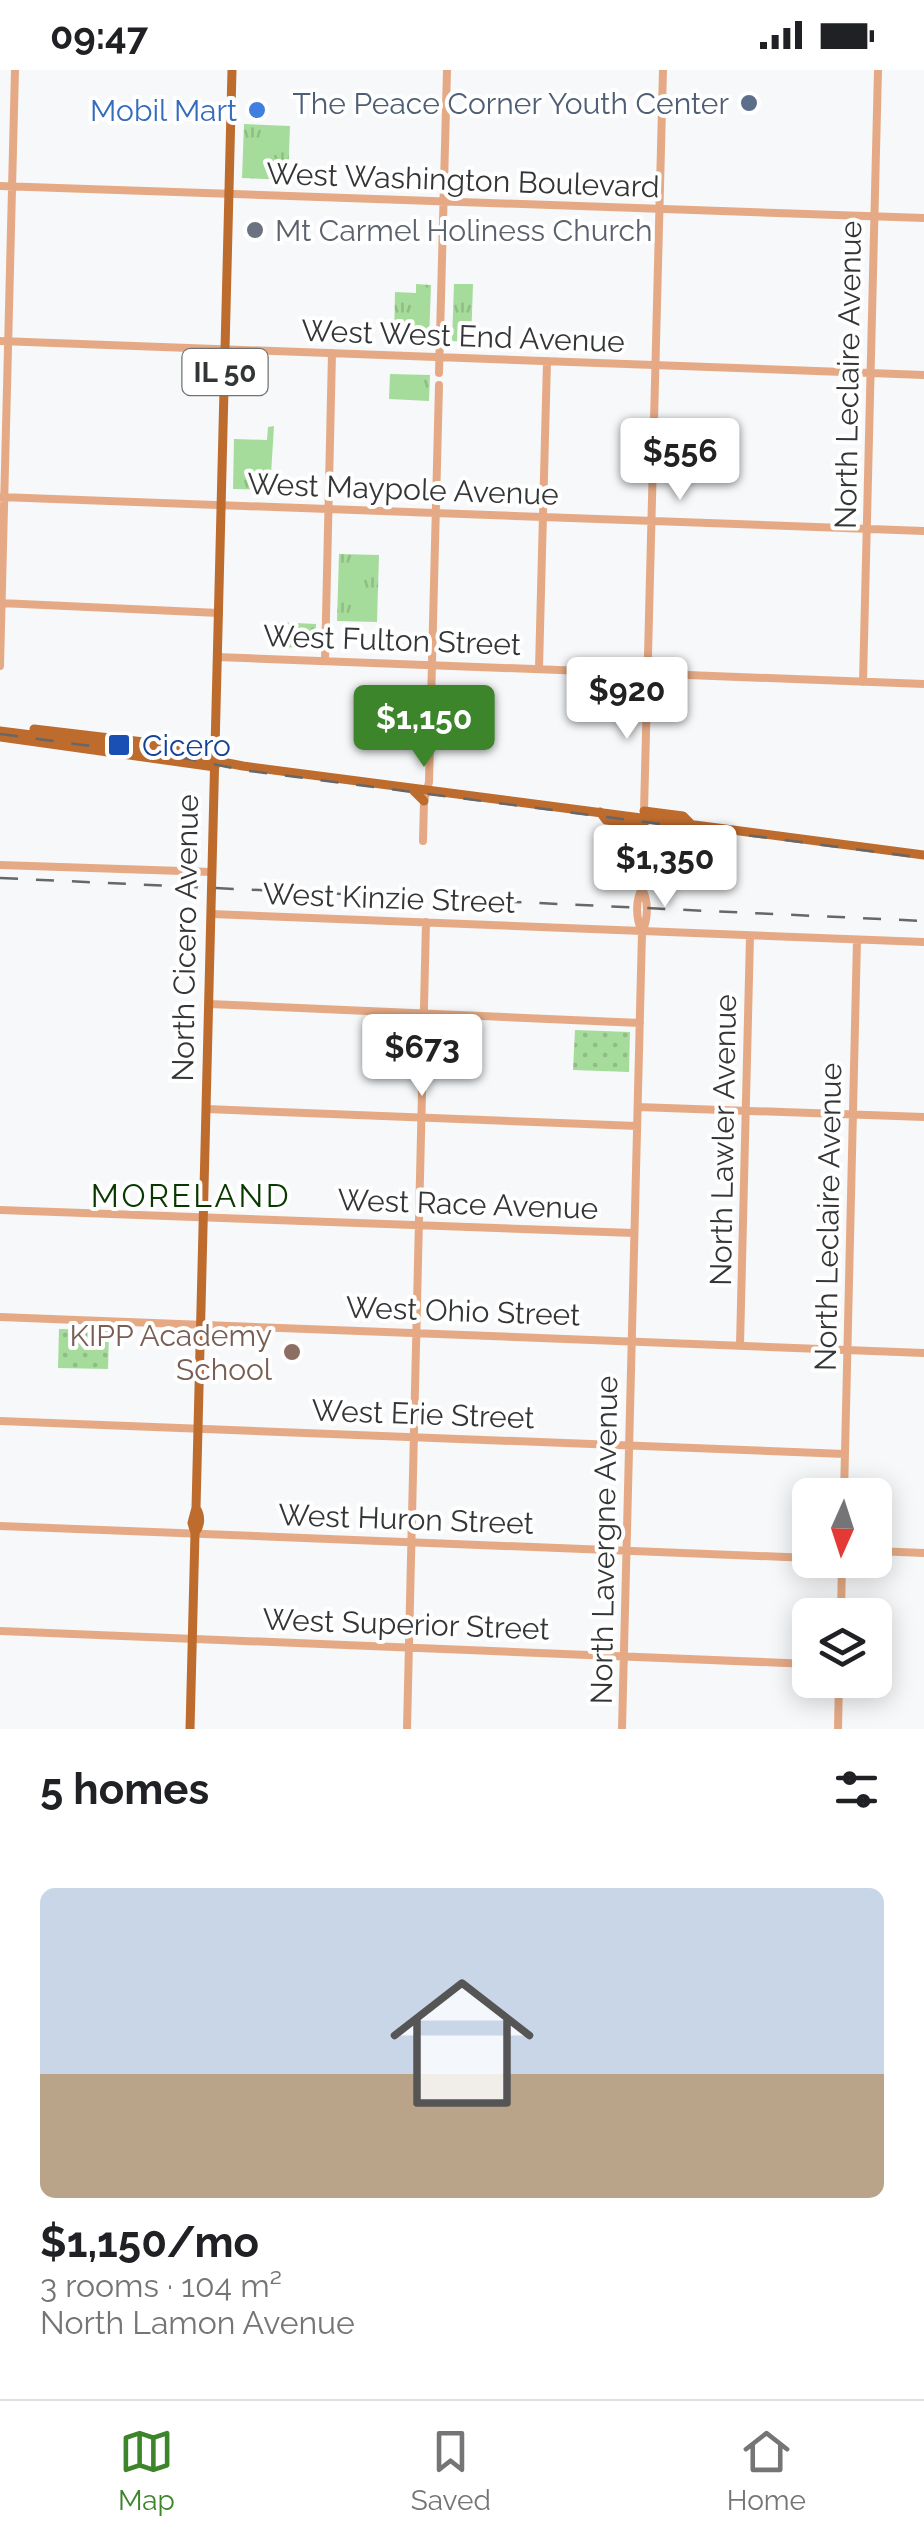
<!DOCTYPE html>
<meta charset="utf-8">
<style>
body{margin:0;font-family:Raleway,sans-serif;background:#f6f6f6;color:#202124;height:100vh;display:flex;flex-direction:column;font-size:38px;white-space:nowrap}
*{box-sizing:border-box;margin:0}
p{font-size:32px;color:#757577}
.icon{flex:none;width:55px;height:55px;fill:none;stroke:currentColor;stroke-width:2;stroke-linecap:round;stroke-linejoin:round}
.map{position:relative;height:1659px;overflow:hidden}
.drawer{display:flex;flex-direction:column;background:#fff;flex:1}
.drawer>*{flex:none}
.needle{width:65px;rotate:183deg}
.controls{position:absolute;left:792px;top:1408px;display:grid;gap:20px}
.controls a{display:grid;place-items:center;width:100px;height:100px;border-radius:15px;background:#fff;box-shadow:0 5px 25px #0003;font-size:50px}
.price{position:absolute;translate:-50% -85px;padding:0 22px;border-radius:10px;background:#fff;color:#222;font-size:32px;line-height:65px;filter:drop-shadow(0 2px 5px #0008)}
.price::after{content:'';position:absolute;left:50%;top:60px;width:30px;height:22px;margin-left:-15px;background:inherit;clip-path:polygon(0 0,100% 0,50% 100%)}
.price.on{background:#3d852b;color:#fff}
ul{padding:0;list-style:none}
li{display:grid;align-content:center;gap:20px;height:530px;padding:0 40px}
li+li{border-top:2px solid #e0e0e0}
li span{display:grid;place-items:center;height:310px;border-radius:15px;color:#555}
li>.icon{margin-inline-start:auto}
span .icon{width:180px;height:180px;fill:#fffc;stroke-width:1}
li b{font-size:42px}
h2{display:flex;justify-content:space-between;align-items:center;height:120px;padding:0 40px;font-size:42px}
.status{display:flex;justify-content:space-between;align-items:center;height:70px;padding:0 50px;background:#fff;direction:ltr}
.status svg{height:28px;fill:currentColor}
.dock{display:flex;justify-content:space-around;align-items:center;height:140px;border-top:2px solid #e0e0e0;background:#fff;font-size:28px;color:#757577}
.dock a{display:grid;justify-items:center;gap:5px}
.dock .on{color:#3d852b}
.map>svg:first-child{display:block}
</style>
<div class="status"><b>09:47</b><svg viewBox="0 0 49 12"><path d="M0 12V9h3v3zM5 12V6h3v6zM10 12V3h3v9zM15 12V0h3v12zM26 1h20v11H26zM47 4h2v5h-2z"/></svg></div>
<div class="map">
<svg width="924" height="1659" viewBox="0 0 924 1659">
<defs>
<pattern id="grass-tufts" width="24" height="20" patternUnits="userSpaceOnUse" patternTransform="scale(2.5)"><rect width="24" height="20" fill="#a6dc9b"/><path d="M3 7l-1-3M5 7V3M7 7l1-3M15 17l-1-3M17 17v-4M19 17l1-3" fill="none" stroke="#90bd86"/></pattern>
<pattern id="park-dots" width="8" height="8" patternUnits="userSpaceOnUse" patternTransform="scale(2.5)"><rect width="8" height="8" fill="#a6dc9b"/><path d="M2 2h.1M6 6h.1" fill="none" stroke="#90bd86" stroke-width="1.8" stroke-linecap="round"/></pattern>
</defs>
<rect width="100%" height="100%" fill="#f6f8fa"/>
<path fill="url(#grass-tufts)" d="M244 54 290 56 288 110 242 108Z
M416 214 431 215 429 271 394 269 395 222 416 223Z
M454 214H473L471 272 452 271Z
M390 304 430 305 429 331 389 329Z
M274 356 270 420 233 419 234 369 267 370 268 357Z
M339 484 379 485 377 552 337 551Z
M275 552 316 554 315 578 274 577Z"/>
<path fill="url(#park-dots)" d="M575 960 630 962 629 1002 573 1000Z
M59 1259 109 1260 108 1299 58 1298Z"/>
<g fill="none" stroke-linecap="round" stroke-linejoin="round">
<path stroke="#e5aa85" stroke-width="8" d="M0 116 924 148
M0 271 924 305
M439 303 447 0
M0 427 924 461
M0 533 219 543
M217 587 924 614
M325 591 332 283
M0 596 15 0
M539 598 547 291
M863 612 878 0
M423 771 424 731 429 712 439 315
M0 795 212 802
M211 844 924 872
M642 862C636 849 635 831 642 819L663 0
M209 934 640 953
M638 1037 924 1047
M206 1039 637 1056
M0 1140 634 1163
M0 1247 924 1283
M740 1275 750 866
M0 1351 845 1384
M844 1425 857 870
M0 1456 810 1488
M875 1481 924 1483
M841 1545 842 1490
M0 1561 810 1594
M407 1659 426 852
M622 1659 642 862C648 850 649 831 642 819
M838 1659 839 1610"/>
<path stroke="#be6b2e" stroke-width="9" d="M34 659 169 675 181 681
M0 661 175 683 243 696 924 785
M0 667 215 697
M411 718 424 731
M644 741 683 746 690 753
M600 742 606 750 644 754
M195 1463C201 1455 201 1446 196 1438
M190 1659 195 1463 192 1453 196 1438 232 0"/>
<path stroke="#666769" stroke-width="2.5" stroke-dasharray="18 18" stroke-linecap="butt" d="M0 664 189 689 242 700 924 788
M0 808 924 851"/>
</g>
<circle fill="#5c6f8a" stroke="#fff" stroke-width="4" cx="749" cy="33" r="10"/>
<circle fill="#3f7fe0" stroke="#fff" stroke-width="4" cx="257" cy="40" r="10"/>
<circle fill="#6b7280" stroke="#fff" stroke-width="4" cx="255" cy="160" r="10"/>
<rect fill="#1a4fb4" stroke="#fff" stroke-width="4" x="107" y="663" width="24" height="24" rx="5"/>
<circle fill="#8d6e63" stroke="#fff" stroke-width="4" cx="292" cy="1282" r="10"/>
<g text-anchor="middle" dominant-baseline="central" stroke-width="8" stroke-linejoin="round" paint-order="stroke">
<rect fill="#fff" stroke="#717272" stroke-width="2.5" x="182.5" y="279" width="85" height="46" rx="8"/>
<g font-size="28" font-weight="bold" fill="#343536">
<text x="225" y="302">IL 50</text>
</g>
<g font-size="30" fill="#4e5e75" stroke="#fff" text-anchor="end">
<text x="729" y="33">The Peace Corner Youth Center</text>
</g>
<g font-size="30" fill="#366cbe" stroke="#fff" text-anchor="end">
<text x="237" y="40">Mobil Mart</text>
</g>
<g font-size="30" fill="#343536" stroke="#fff">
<text transform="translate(463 110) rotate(2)">West Washington Boulevard</text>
<text transform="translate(463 266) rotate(2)">West West End Avenue</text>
<text transform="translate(848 305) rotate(-89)">North Leclaire Avenue</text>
<text transform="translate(403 419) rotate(2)">West Maypole Avenue</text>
<text transform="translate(392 570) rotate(2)">West Fulton Street</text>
<text transform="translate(389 828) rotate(2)">West Kinzie Street</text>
<text transform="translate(185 868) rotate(-89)">North Cicero Avenue</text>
<text transform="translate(723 1070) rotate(-89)">North Lawler Avenue</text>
<text transform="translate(468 1134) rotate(2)">West Race Avenue</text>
<text transform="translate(828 1147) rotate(-89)">North Leclaire Avenue</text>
<text transform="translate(463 1241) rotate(2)">West Ohio Street</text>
<text transform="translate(423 1344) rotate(2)">West Erie Street</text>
<text transform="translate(406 1449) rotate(2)">West Huron Street</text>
<text transform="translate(604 1470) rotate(-89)">North Lavergne Avenue</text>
<text transform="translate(406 1554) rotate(2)">West Superior Street</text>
</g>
<g font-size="30" fill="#5b616d" stroke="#fff" text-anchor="start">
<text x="275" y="160">Mt Carmel Holiness Church</text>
</g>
<g font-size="30" fill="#164399" stroke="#fff" text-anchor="start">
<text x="142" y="675">Cicero</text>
</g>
<g font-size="30" fill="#785e54" stroke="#fff" text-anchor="end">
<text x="272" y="1265">KIPP Academy<tspan x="272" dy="34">School</tspan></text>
</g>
<g font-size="32" letter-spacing="2.5" fill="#093900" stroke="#fff">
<text x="191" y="1125">MORELAND</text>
</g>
</g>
</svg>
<div class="controls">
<a><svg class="needle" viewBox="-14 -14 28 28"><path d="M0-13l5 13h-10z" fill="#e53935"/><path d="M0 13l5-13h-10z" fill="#757577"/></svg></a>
<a><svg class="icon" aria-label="layers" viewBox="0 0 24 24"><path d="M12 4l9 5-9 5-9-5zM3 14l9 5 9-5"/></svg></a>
</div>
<b class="price" style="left:680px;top:433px">$556</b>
<b class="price" style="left:627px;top:672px">$920</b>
<b class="price on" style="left:424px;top:700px">$1,150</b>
<b class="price" style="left:665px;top:840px">$1,350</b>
<b class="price" style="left:422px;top:1029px">$673</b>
</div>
<section class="drawer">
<h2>5 homes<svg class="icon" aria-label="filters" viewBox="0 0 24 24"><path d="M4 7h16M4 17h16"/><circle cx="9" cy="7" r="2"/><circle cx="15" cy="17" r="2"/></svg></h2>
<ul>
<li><span style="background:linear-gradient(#c9d6e8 60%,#b9a48a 0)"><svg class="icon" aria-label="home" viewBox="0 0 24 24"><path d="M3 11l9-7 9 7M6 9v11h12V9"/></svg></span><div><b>$1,150/mo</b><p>3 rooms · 104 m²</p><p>North Lamon Avenue</p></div></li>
</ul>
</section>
<nav class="dock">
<a class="on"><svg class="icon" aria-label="map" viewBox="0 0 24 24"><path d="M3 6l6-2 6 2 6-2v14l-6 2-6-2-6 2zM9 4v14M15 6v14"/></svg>Map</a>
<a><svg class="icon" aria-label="saved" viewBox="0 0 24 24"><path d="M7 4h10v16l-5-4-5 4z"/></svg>Saved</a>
<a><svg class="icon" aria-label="home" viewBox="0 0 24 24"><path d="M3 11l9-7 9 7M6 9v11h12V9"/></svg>Home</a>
</nav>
